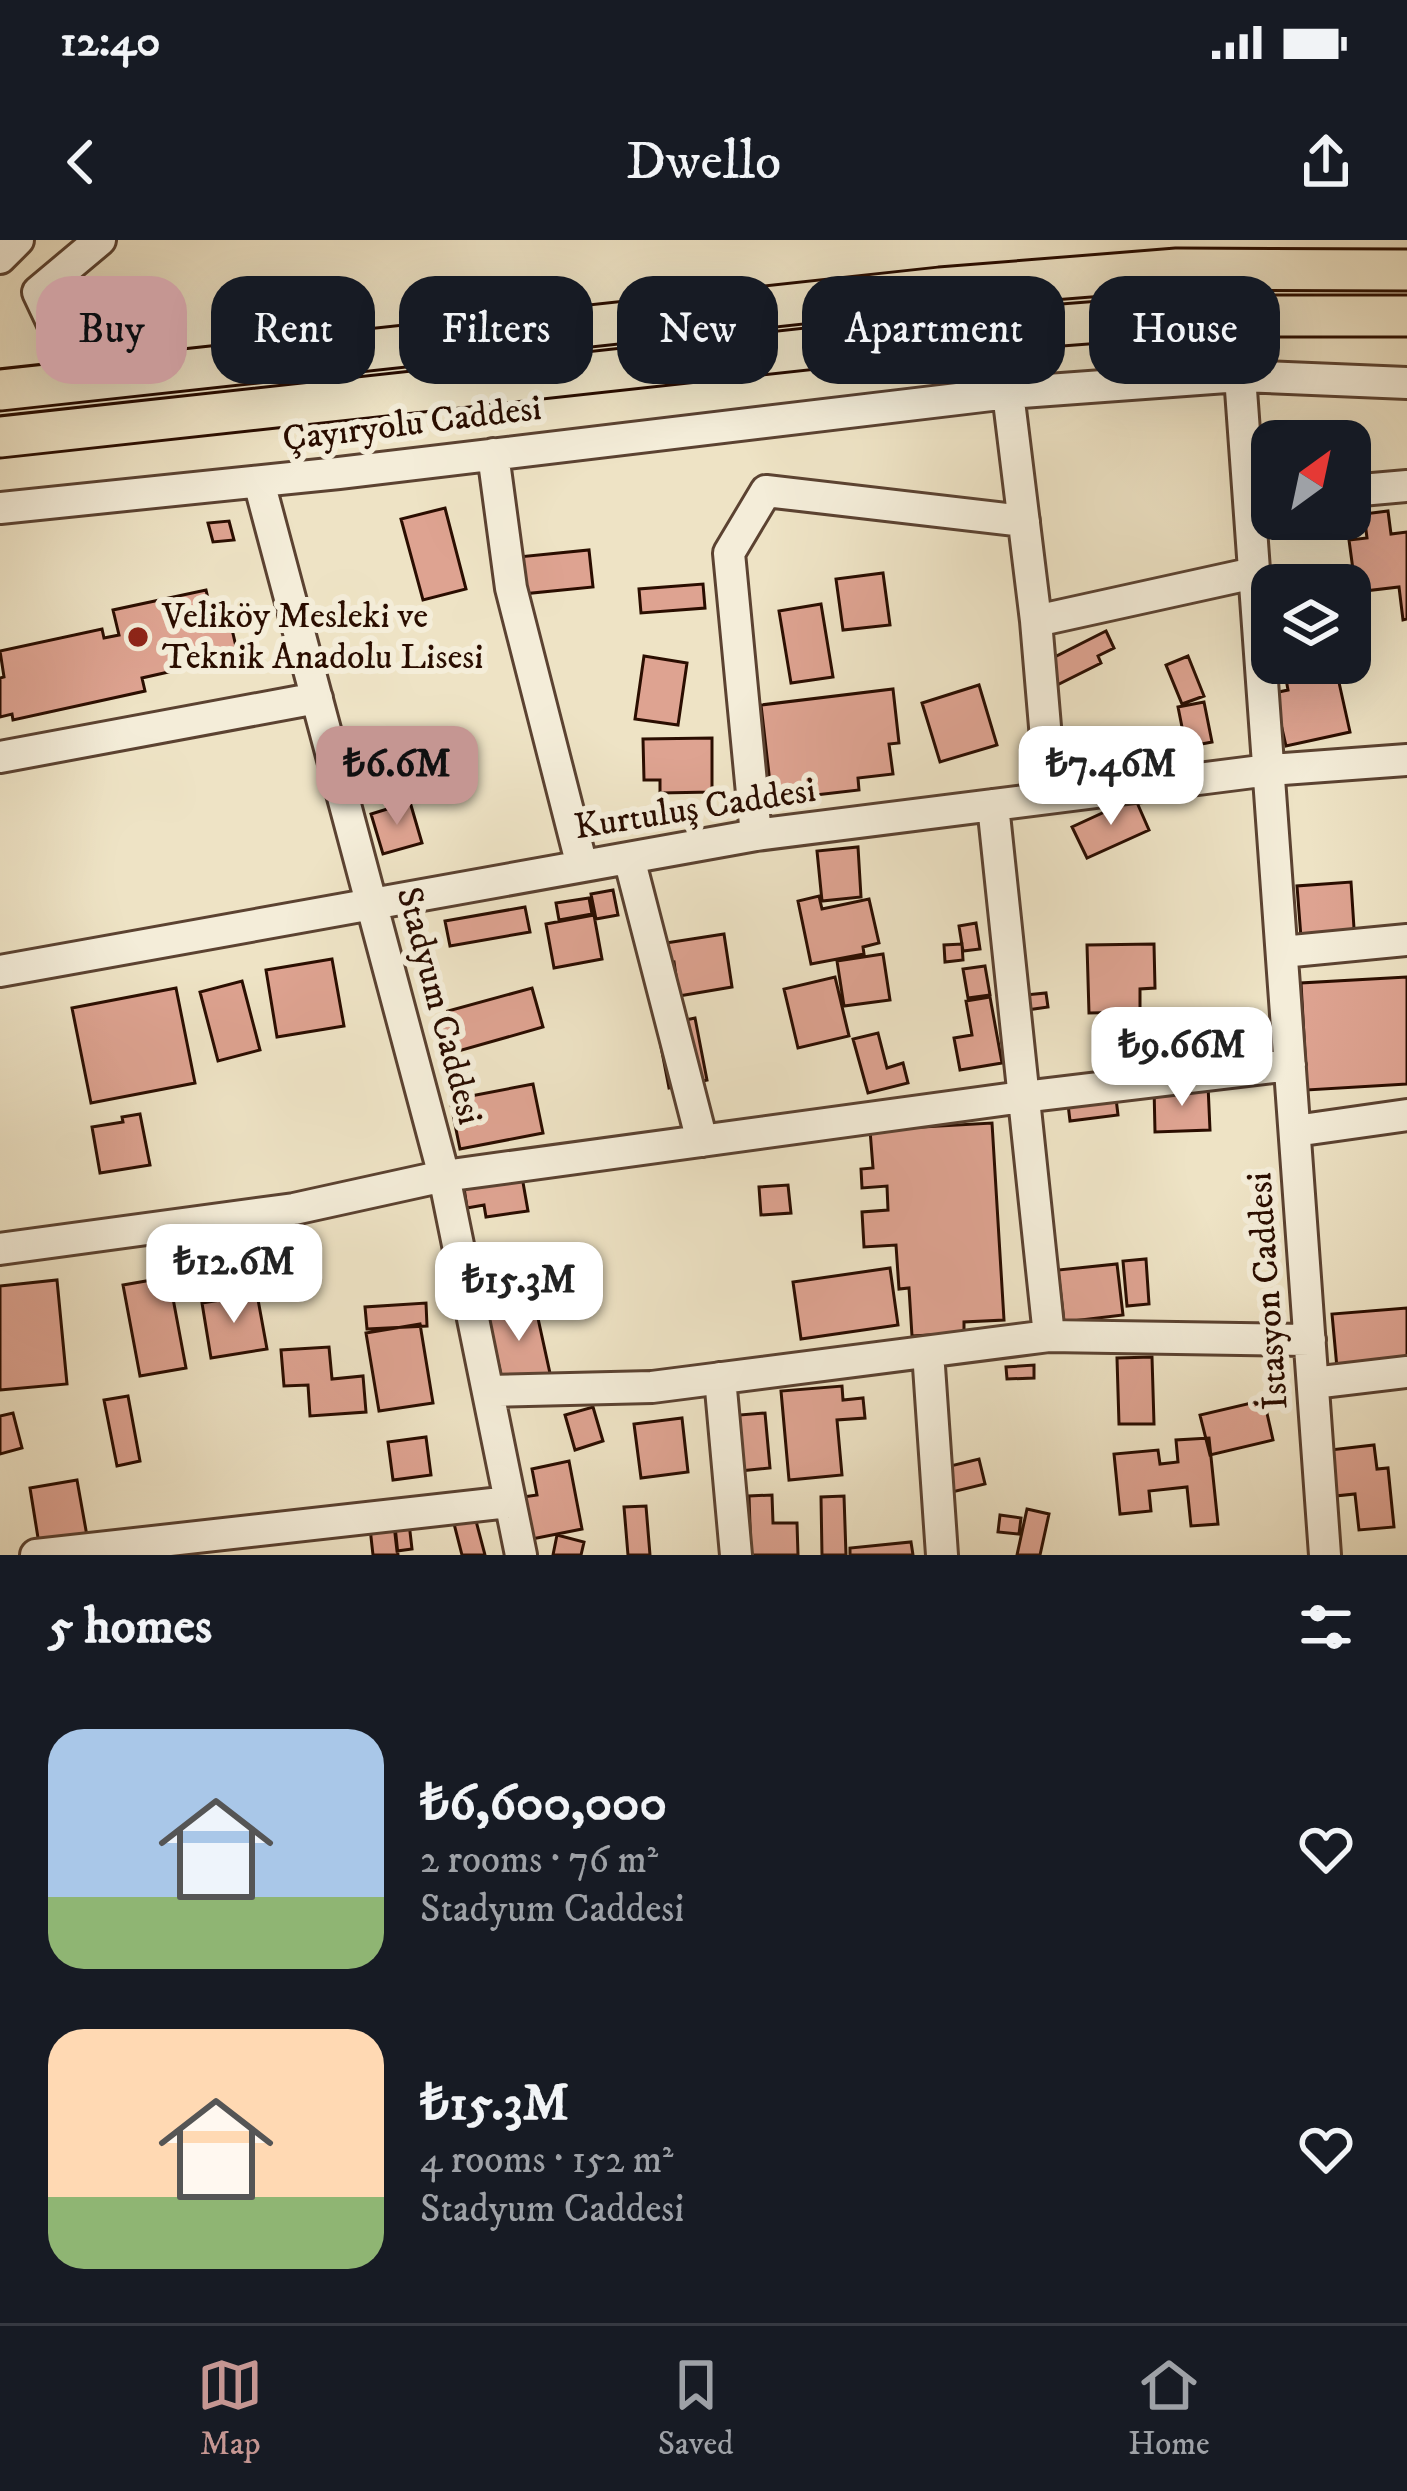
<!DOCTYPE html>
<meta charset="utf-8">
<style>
body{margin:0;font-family:"IM FELL DW Pica",serif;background:#242831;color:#f1f3f6;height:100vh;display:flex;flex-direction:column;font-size:45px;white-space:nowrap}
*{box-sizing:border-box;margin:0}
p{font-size:39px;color:#9ea1a6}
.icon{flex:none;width:66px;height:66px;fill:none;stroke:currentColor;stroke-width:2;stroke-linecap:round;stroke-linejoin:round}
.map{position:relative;height:1315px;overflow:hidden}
.side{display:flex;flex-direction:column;background:#171b24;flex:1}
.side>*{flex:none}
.top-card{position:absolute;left:36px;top:36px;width:1335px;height:108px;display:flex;gap:24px}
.needle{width:78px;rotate:33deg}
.tools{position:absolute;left:1251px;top:180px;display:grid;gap:24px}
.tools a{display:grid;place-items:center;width:120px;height:120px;border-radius:24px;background:#171b24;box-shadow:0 12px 48px #0002;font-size:60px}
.price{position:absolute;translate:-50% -102px;padding:0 27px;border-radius:24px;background:#fff;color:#222;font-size:39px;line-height:78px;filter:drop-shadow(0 3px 6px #0008)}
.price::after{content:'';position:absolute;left:50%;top:72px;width:36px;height:27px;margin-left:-18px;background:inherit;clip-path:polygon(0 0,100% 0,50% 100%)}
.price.selected{background:#c59692;color:#111}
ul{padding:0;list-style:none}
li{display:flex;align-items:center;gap:36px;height:300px;padding:0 48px}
li span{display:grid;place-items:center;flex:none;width:336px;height:240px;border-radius:36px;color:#555}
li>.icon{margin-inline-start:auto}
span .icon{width:144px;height:144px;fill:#fffc;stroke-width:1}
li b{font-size:51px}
h2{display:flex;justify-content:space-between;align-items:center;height:144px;padding:0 48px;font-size:51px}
.tag{padding:0 42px;border-radius:36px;background:#171b24;box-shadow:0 12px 48px #0002;font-size:42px;line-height:108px}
.tag.selected{background:#c59692;color:#111}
.status{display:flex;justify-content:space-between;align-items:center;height:84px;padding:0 60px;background:#171b24;direction:ltr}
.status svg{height:33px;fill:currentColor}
header{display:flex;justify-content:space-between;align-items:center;height:156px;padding:0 48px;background:#171b24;font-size:54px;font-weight:600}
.dock{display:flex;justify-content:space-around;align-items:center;height:168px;border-top:3px solid #363941;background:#171b24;font-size:33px;color:#9ea1a6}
.dock a{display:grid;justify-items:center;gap:6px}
.dock .selected{color:#c59692}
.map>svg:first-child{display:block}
</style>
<div class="status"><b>12:40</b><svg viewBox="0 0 49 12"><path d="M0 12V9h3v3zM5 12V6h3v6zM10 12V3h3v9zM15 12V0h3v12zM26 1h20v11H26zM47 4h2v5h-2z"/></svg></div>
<header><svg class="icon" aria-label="back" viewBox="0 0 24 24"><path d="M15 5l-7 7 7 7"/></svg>Dwello<svg class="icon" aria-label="share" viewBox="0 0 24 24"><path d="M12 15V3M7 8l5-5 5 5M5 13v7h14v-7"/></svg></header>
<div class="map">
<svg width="1407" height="1315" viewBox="0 0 1407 1315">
<rect width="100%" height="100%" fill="#eee3c5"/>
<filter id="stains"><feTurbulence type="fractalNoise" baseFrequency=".00167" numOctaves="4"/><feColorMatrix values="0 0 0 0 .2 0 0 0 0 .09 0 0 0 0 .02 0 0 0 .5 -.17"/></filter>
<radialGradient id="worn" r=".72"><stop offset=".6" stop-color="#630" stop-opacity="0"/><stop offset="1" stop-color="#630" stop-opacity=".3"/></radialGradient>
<path fill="#dea391" stroke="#2a0d00" stroke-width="3" d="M445 268 466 349 423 360 401 279Z
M1388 271 1391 294 1407 292V379L1403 380 1399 347 1356 352 1349 300 1367 298 1364 274Z
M229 281 234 300 213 302 208 283Z
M589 310 593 347 522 354 518 317Z
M1347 326 1348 345H1299V327Z
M883 333 890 385 843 390 836 339Z
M703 344 705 368 641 373 639 349Z
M206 350 212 375 228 372 237 411 220 415 222 420 142 438 145 451 13 480 12 474 0 477V438L4 437 0 411 102 389 104 398 119 395 113 370Z
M821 364 833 437 791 443 779 371Z
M1106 391 1114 408 1098 416 1101 423 1045 451 1033 428Z
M644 416 687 423 678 485 635 479Z
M1188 416 1204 456 1182 464 1166 425Z
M1336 429 1350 492 1286 506 1274 453 1288 450 1286 439Z
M979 445 997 505 940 522 922 463Z
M893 449 899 503 889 504 893 534 858 538 859 550 772 560 761 465Z
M1204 462 1212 502 1186 507 1178 467Z
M712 498V552L660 553V540H644L643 499Z
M455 538 458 550 435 556 432 543Z
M1135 558 1149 590 1087 618 1072 587Z
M410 562 422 603 383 614 371 574Z
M858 607 861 657 822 661 817 611Z
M1351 642 1356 719 1303 723 1297 646Z
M613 650 618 675 596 679 591 654Z
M819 656 822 669 869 659 879 703 863 707 864 714 811 724 798 661Z
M589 658 592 674 559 680 556 663Z
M525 667 530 692 450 706 445 681Z
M594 675 602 719 554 728 546 684Z
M976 683 980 709 963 711 959 686Z
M724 694 732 747 679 756 674 722 656 725 653 705Z
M962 704 963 720 945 722 944 705Z
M1154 704 1155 748 1140 749V772L1089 773 1087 705Z
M883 714 890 760 844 766 837 721Z
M332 719 344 786 277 797 266 730Z
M985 726 990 755 968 758 963 729Z
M835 737 849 796 798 808 784 749Z
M1407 737V844L1307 850 1301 743Z
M242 741 260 810 218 821 200 752Z
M176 748 195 843 91 863 72 768Z
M532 748 543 787 448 814 440 785 452 782 448 771Z
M1046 753 1048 767 1027 770 1025 755Z
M990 757 1002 823 960 830 954 798 972 795 966 761Z
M695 778 707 840 669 848 657 786Z
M878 793 887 828 903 823 908 843 868 853 853 799Z
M533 844 543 893 460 909 450 860Z
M1208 845 1210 890 1155 892 1154 847Z
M1115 850 1118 875 1070 881 1067 856Z
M140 874 150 925 100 933 92 887 123 882 122 877Z
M992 883 1004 1080 964 1082V1093L912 1096 909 1048 899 1049 896 1005 864 1007 862 972 888 970 887 946 862 948 861 929 873 928 870 890Z
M521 931 528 971 486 977 484 965 467 968 463 941Z
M788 945 791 973 761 975 759 947Z
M1146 1019 1149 1064 1127 1066 1123 1021Z
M1117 1024 1123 1075 1064 1082 1058 1030Z
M890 1028 898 1085 801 1099 793 1042Z
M169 1037 186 1128 140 1136 123 1045Z
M57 1040 67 1144 0 1150V1046Z
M257 1054 267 1109 211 1118 202 1063Z
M534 1060 551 1138 504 1149 487 1071Z
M426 1063 427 1086 367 1089 365 1067Z
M1407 1068V1122L1337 1128 1332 1074Z
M420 1084 433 1163 379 1171 366 1093Z
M329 1107 332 1139 363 1136 366 1172 310 1176 308 1145 284 1146 281 1110Z
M1152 1117 1154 1184H1119L1117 1118Z
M1034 1125V1138L1007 1139 1006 1127Z
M842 1146 843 1160 863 1158 865 1178 837 1180 842 1235 789 1240 781 1151Z
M128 1156 140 1221 117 1226 104 1160Z
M1264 1160 1273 1200 1210 1215 1200 1175Z
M593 1167 603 1201 575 1210 565 1175Z
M13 1173 22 1208 0 1214V1176Z
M765 1173 770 1228 720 1233 715 1177Z
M682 1178 688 1232 641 1238 634 1184Z
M426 1197 431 1235 393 1240 388 1202Z
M1209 1198 1218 1284 1191 1286 1187 1247 1149 1251 1151 1271 1120 1274 1114 1214 1158 1210 1160 1224 1178 1222 1176 1200Z
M1374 1205 1377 1229 1388 1228 1394 1287 1359 1290 1355 1254 1335 1256 1330 1210Z
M979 1219 985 1244 948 1253 942 1228Z
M569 1221 582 1289 532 1299 523 1257 537 1255 532 1229Z
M77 1240 87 1296 39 1304 30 1248Z
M772 1255 773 1283H797L798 1315H751L749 1256Z
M844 1256 846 1315H822L821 1257Z
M471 1262 485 1315H462L450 1268Z
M646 1266 650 1315H628L624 1267Z
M1027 1269 1049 1274 1040 1315H1017Z
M1000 1275 1021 1278 1019 1294 998 1292Z
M394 1276 398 1315H373L369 1279Z
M409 1283 412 1309 397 1311 394 1285Z
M557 1295 584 1302 581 1315H553Z
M911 1302 913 1315H850V1308Z"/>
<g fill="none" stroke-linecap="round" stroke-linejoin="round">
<defs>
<path id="minor" d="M0 18 18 0
M1240 136 1325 1315
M80 141 38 52 100 0
M1008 153 1036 381 1051 557
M493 214 511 348 582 626
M259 242 444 936 521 1315
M1350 251 1407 246
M0 268 339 233 1008 153 1240 136 1407 143
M1036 381 1254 333
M0 517 317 458
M993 565 1049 1096
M756 595 729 313 766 251 1024 281
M629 618 702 901
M1282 712 1407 700
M0 731 756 595 1269 530 1407 520
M1295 891 1407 875
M0 1009 294 969 444 936 1023 857 1290 825
M928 1112 942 1315
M720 1138 736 1315
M1313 1143 1407 1132
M488 1151 652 1147 1049 1096 1310 1100
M36 1315 510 1262"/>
<path id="major" d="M0 150 940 48 1177 29 1407 30
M0 197 944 94 1179 76H1407"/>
</defs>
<use href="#minor" stroke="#5b4231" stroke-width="36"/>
<use href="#major" stroke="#2a0d00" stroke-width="45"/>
<use href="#minor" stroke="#f4edd9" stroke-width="30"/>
<use href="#major" stroke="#eee3c5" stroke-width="39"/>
</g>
<circle fill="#8f2418" stroke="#f4edd9" stroke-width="4.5" cx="138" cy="397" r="12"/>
<g text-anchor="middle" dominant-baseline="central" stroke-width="12" stroke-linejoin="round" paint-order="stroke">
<g font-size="36" fill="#2a0d00" stroke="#f4edd9">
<text transform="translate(412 184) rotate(-7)">Çayıryolu Caddesi</text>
<text transform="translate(695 569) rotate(-9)">Kurtuluş Caddesi</text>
<text transform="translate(439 766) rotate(75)">Stadyum Caddesi</text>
<text transform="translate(1268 1051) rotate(-94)">İstasyon Caddesi</text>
</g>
<g font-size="36" fill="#2a0d00" stroke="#f4edd9" text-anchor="start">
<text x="162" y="376">Veliköy Mesleki ve<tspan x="162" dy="41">Teknik Anadolu Lisesi</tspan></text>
</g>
</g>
<rect width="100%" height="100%" filter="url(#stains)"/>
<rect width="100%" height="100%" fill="url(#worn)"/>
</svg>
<div class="tools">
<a><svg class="needle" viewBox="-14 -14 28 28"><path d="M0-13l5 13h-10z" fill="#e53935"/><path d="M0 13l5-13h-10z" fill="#9ea1a6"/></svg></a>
<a><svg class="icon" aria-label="layers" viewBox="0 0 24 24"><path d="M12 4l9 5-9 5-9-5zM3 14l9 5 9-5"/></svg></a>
</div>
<b class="price selected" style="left:397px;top:588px">₺6.6M</b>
<b class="price" style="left:1111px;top:588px">₺7.46M</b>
<b class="price" style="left:1182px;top:869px">₺9.66M</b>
<b class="price" style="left:234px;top:1086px">₺12.6M</b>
<b class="price" style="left:519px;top:1104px">₺15.3M</b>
<div class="top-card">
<a class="tag selected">Buy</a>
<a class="tag">Rent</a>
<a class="tag">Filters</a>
<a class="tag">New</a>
<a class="tag">Apartment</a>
<a class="tag">House</a>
</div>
</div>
<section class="side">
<h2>5 homes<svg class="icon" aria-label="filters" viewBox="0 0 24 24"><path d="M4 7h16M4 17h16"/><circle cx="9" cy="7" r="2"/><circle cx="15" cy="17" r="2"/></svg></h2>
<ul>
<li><span style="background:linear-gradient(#a9c7e8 70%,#8fb573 0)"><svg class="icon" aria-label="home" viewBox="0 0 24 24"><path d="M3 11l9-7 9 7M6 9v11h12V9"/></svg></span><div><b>₺6,600,000</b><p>2 rooms · 76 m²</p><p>Stadyum Caddesi</p></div><svg class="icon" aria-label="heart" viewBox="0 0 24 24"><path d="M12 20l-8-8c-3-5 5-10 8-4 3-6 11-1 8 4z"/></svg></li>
<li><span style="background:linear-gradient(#ffd9b3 70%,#8fb573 0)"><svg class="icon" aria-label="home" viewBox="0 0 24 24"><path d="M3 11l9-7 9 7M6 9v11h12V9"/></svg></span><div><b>₺15.3M</b><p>4 rooms · 152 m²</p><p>Stadyum Caddesi</p></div><svg class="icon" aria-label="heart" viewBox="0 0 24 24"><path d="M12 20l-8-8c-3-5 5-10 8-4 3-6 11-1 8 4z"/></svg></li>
</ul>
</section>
<nav class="dock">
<a class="selected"><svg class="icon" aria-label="map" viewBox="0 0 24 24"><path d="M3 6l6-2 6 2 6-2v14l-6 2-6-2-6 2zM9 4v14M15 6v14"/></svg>Map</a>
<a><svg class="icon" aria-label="saved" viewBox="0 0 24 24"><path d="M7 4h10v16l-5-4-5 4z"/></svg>Saved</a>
<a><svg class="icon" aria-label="home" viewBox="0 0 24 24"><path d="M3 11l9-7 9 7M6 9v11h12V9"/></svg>Home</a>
</nav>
